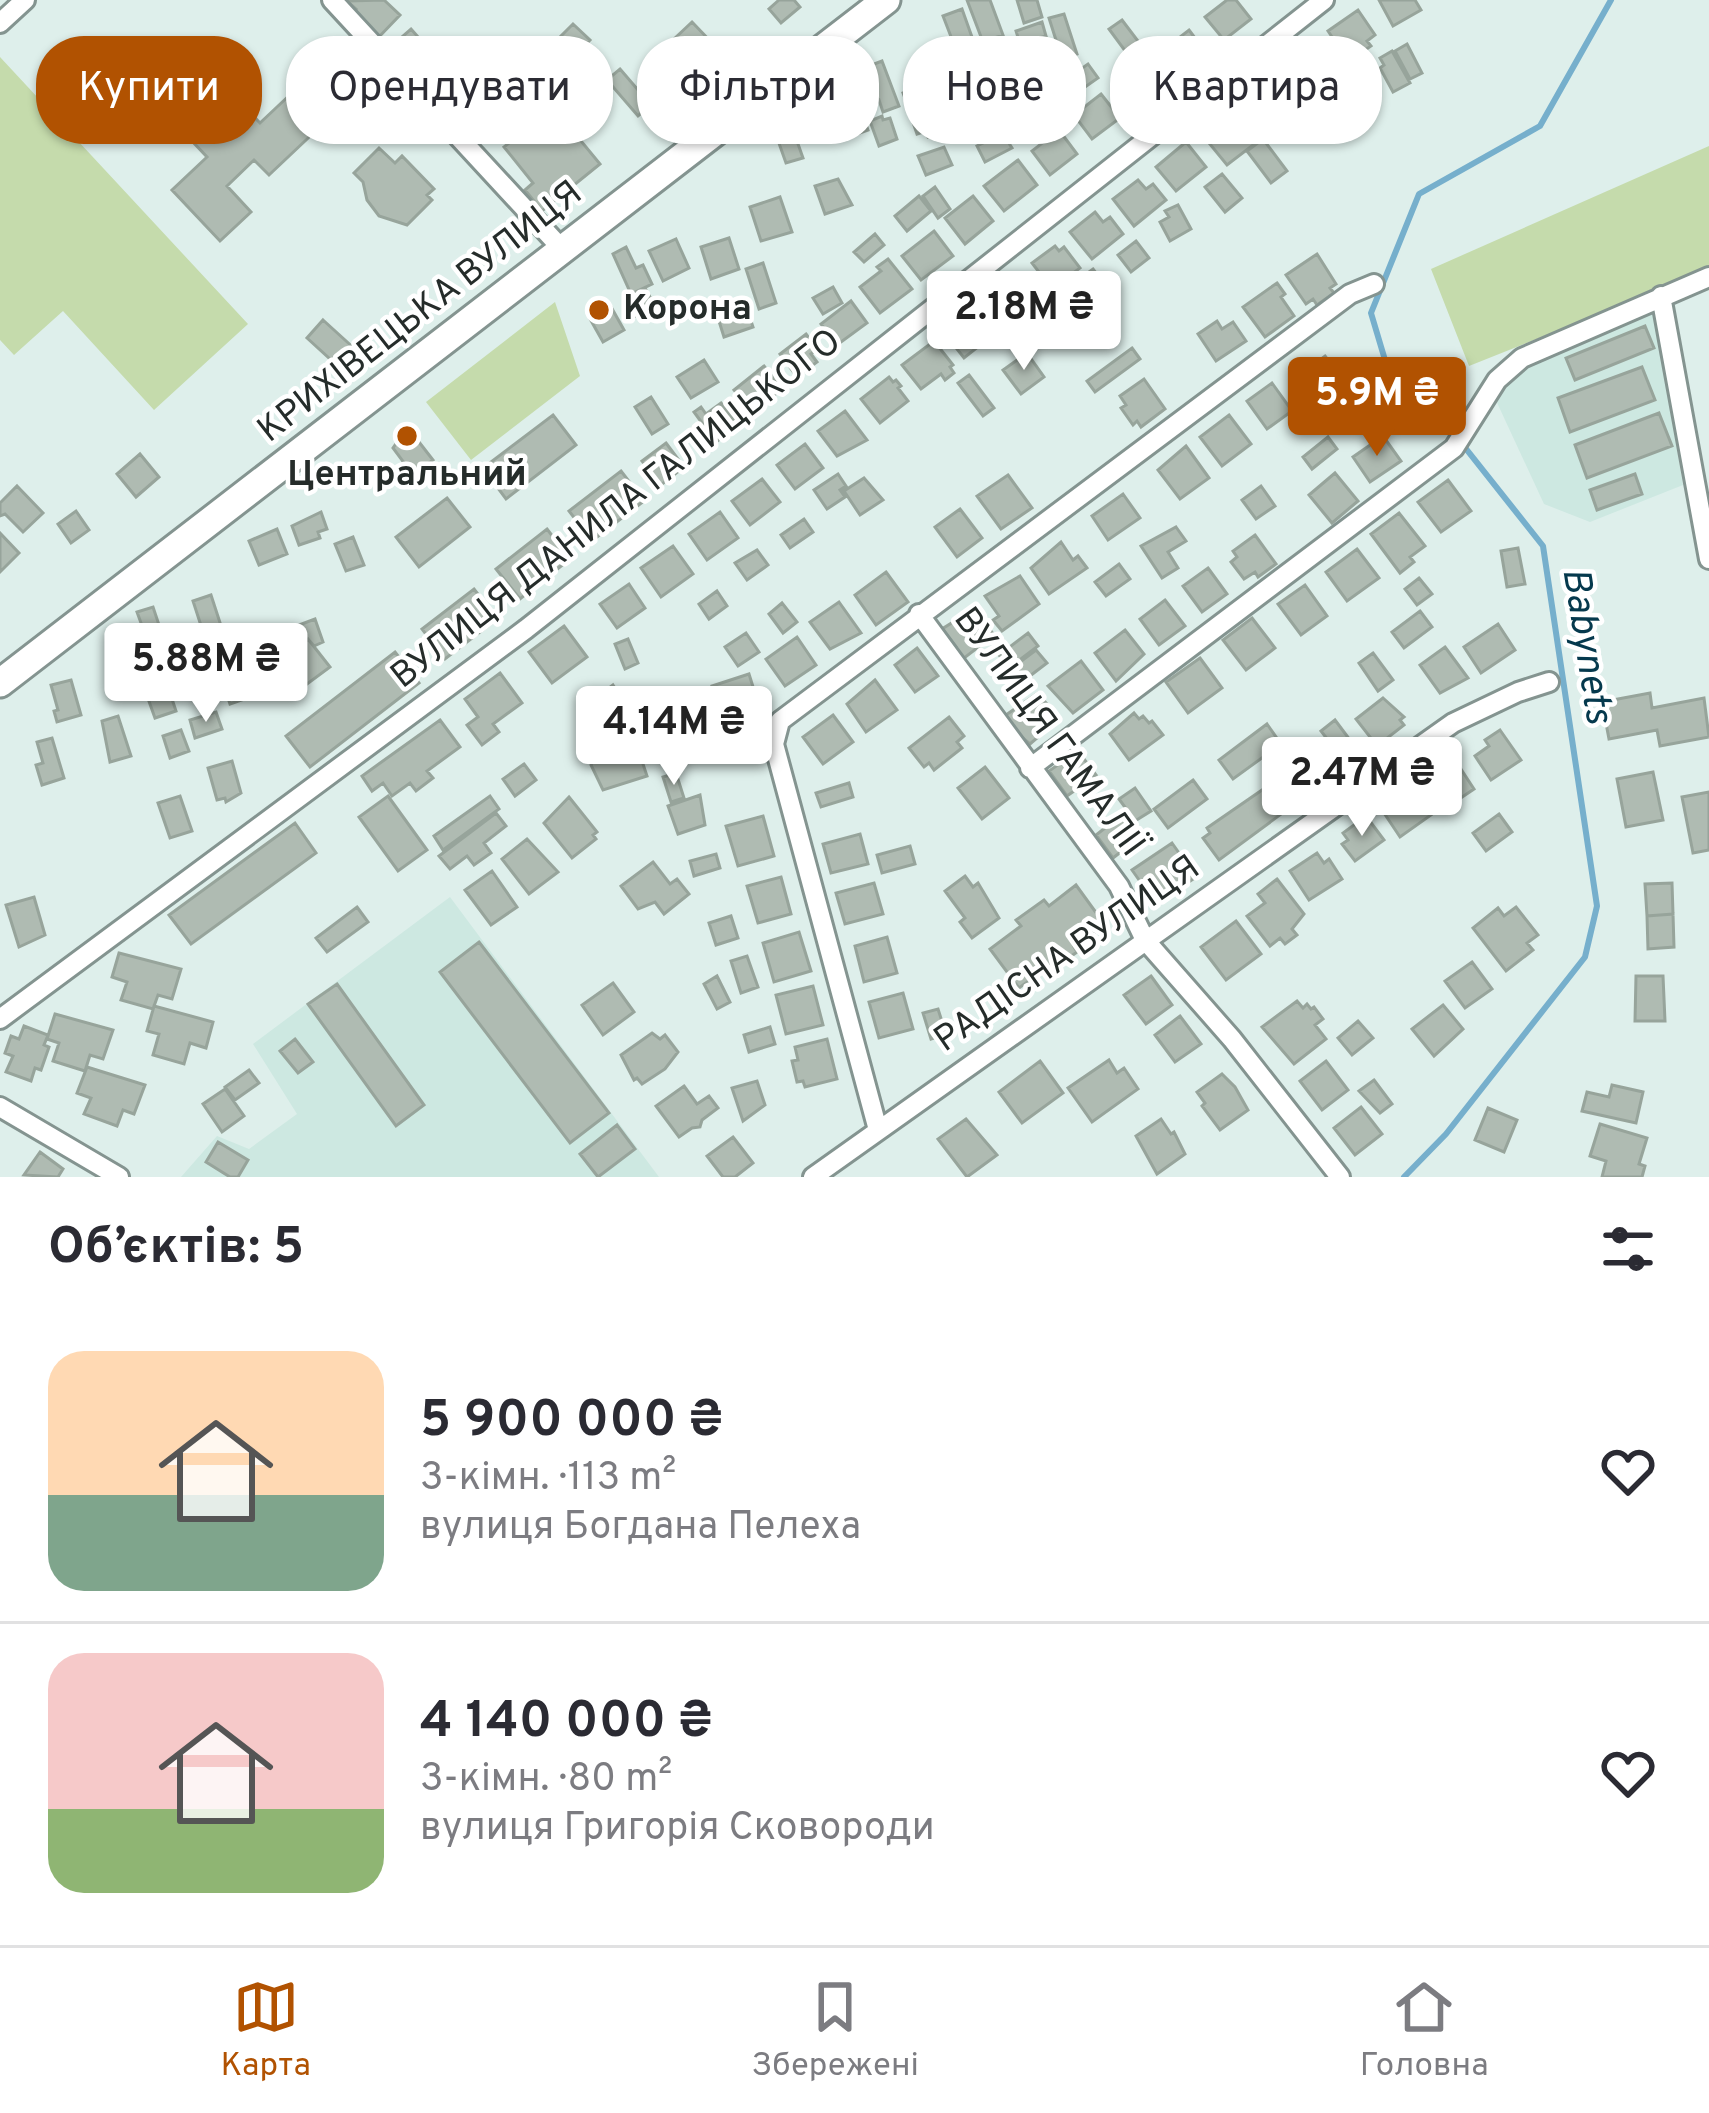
<!DOCTYPE html>
<html lang="uk">
<meta charset="utf-8">
<style>
body{margin:0;font-family:Overpass,sans-serif;background:#f7f7f7;color:#2b2b33;height:100vh;display:flex;flex-direction:column;font-size:45px;white-space:nowrap}
*{box-sizing:border-box;margin:0}
p{font-size:39px;color:#7c7c81}
.icon{flex:none;width:66px;height:66px;fill:none;stroke:currentColor;stroke-width:2;stroke-linecap:round;stroke-linejoin:round}
.map{position:relative;height:1177px;overflow:hidden}
.sheet{display:flex;flex-direction:column;background:#fff;flex:1}
.sheet>*{flex:none}
.guide{position:absolute;left:36px;top:36px;width:1638px;height:108px;display:flex;gap:24px}
.price{position:absolute;translate:-50% -102px;padding:0 27px;border-radius:12px;background:#fff;color:#222;font-size:39px;line-height:78px;filter:drop-shadow(0 3px 6px #0008)}
.price::after{content:'';position:absolute;left:50%;top:72px;width:36px;height:27px;margin-left:-18px;background:inherit;clip-path:polygon(0 0,100% 0,50% 100%)}
.price.on{background:#b15201;color:#fff}
ul{padding:0;list-style:none}
li{display:flex;align-items:center;gap:36px;height:300px;padding:0 48px}
li+li{border-top:3px solid #e1e1e2}
li span{display:grid;place-items:center;flex:none;width:336px;height:240px;border-radius:36px;color:#555}
li>.icon{margin-inline-start:auto}
span .icon{width:144px;height:144px;fill:#fffc;stroke-width:1}
li b{font-size:51px}
h2{display:flex;justify-content:space-between;align-items:center;height:144px;padding:0 48px;font-size:51px}
.tag{padding:0 42px;border-radius:48px;background:#fff;box-shadow:0 3px 9px #0004;font-size:42px;line-height:108px}
.tag.on{background:#b15201;color:#fff}
.tab-bar{display:flex;justify-content:space-around;align-items:center;height:168px;border-top:3px solid #e1e1e2;background:#fff;font-size:33px;color:#7c7c81}
.tab-bar a{display:grid;justify-items:center;gap:6px}
.tab-bar .on{color:#b15201}
.map>svg:first-child{display:block}
</style>
<div class="map">
<svg width="1709" height="1177" viewBox="0 0 1709 1177">
<rect width="100%" height="100%" fill="#deefeb"/>
<path fill="#cde8e1" d="M1654 309 1683 485 1590 522 1544 504 1493 394 1526 365Z
M450 897 659 1177H181L217 1136 249 1149 297 1114 253 1044Z"/>
<path fill="#c5dbac" d="M0 57 248 324 154 410 63 311 14 355 0 340Z
M1709 146V270L1469 366 1431 269Z
M555 302 580 376 471 460 426 402Z"/>
<g fill="none" stroke-linecap="round" stroke-linejoin="round">
<path stroke="#76afcc" stroke-width="6" d="M1454 435 1388 370 1371 313 1419 194 1540 126 1611 0
M1404 1177 1446 1134 1585 957 1597 906 1543 546 1463 445"/>
</g>
<path fill="#afbbb2" stroke="#97a49b" stroke-width="3" d="M384 0 400 15 378 38 352 13 356 9 347 1Z
M779 0H794L800 7 781 23 769 9Z
M967 0H990L1003 35 983 42Z
M1017 0H1037L1042 17 1024 23Z
M1227 0H1236L1251 19 1224 40 1205 17Z
M1379 0H1415L1421 10 1393 26Z
M962 9 973 40 955 47 943 16Z
M1358 10 1375 35 1367 41 1371 46 1358 55 1354 49 1345 56 1328 31Z
M1064 14 1077 54 1062 59 1049 18Z
M1122 20 1147 53 1134 63 1109 29Z
M692 22 714 45 696 62 674 39Z
M1042 22 1046 36 1020 44 1016 31Z
M573 24 590 40 570 60 553 44Z
M411 29 441 63 423 79 397 50 408 41 403 36Z
M1189 30 1207 54 1180 75 1162 51Z
M1314 42 1331 64 1302 86 1291 73 1296 70 1290 62Z
M972 43 987 84 962 93 948 66 952 65 947 52Z
M1407 44 1422 73 1410 79 1395 51Z
M1009 48 1018 74 1025 72 1032 93 1008 111 989 56Z
M1392 51 1410 83 1393 92 1380 68 1384 65 1380 58Z
M192 52 260 123 330 57 360 89 269 175 254 160 227 186 251 212 220 241 172 190 207 157 159 106 171 95 160 83Z
M882 61 899 106 883 112 879 100 873 102 870 94 876 92 866 67Z
M507 63 534 94 489 134 461 103Z
M1088 64 1098 78 1078 92 1068 78Z
M1145 65 1163 89 1136 110 1118 86Z
M620 69 651 105 638 116 607 80Z
M1271 76 1290 99 1262 121 1244 98Z
M689 79 702 94 684 110 670 96Z
M934 82 940 98 909 109 903 93Z
M1101 94 1120 118 1092 139 1074 115Z
M1045 97 1061 117 1043 131 1028 111Z
M857 98 868 130 851 136 840 104Z
M1313 99 1319 109 1325 105 1342 130 1326 141 1303 106Z
M942 100 952 129 940 136 939 133 928 137 926 131 917 134 909 111Z
M391 103 407 118 394 131 378 117Z
M553 107 600 164 542 211 525 190 533 183 504 147Z
M1230 108 1257 142 1227 165 1200 132Z
M882 116 883 120 890 118 897 139 879 146 870 121Z
M996 123 1012 148 985 162 977 146 987 141 982 130Z
M792 127 803 158 786 163 775 132Z
M1059 130 1077 154 1050 175 1032 151Z
M1263 139 1287 171 1271 183 1247 151Z
M1186 142 1206 167 1176 191 1156 167Z
M944 147 952 165 926 175 918 156Z
M379 148 395 163 402 156 434 189 427 195 432 200 407 225 379 216 367 200 363 182 354 173Z
M1018 160 1037 185 1004 211 984 186Z
M1222 174 1242 198 1225 212 1205 187Z
M838 179 852 205 825 214 815 186Z
M1138 180 1146 189 1153 184 1166 200 1134 226 1113 199Z
M935 187 950 209 938 218 923 196Z
M919 196 931 211 907 231 895 216Z
M973 196 993 221 965 244 945 218Z
M780 197 792 232 761 241 750 207Z
M1178 205 1191 229 1170 241 1160 222 1169 217 1165 211Z
M1095 212 1103 222 1110 217 1123 234 1092 259 1070 232Z
M934 231 953 256 921 280 902 256Z
M875 234 884 245 864 262 854 252Z
M729 238 739 269 711 279 701 247Z
M676 239 689 268 663 281 649 251Z
M1136 241 1149 258 1131 272 1118 255Z
M1055 246 1059 251 1064 247 1080 268 1052 289 1032 263Z
M626 247 636 268 643 265 652 284 631 294 613 254Z
M1317 254 1336 284 1330 288 1334 293 1317 305 1313 299 1306 304 1286 275Z
M888 259 912 289 880 313 860 287 881 271 877 267Z
M763 263 776 303 759 309 746 269Z
M1093 269 1108 289 1090 303 1075 282Z
M1013 279 1023 291 1029 287 1039 300 1011 321 991 297Z
M1277 283 1285 294 1281 297 1294 316 1265 337 1243 307Z
M833 287 842 303 823 314 813 298Z
M645 288 655 306 636 316 629 304 634 301 632 296Z
M851 301 867 323 837 345 821 324Z
M1051 303 1080 338 1068 347 1039 312Z
M610 305 624 330 603 342 589 317Z
M971 307 993 335 964 358 942 330Z
M747 309 753 327 724 337 718 318Z
M323 320 356 350 340 368 307 338Z
M1217 321 1222 329 1233 322 1246 341 1216 361 1198 334Z
M1645 326 1654 348 1575 380 1566 358Z
M806 334 817 349 811 354 817 362 797 377 780 354Z
M934 341 953 365 950 367 954 373 945 380 941 374 921 389 902 365Z
M1132 348 1140 359 1095 392 1087 381Z
M1027 353 1044 377 1021 394 1003 370Z
M1325 356 1347 386 1331 398 1341 411 1327 422 1295 379Z
M704 360 718 382 691 398 677 377Z
M764 366 782 389 752 412 734 390Z
M1642 367 1655 400 1570 432 1558 398Z
M969 375 994 408 983 416 958 383Z
M889 377 893 382 896 380 901 386 898 388 908 401 880 423 861 399Z
M1144 379 1165 409 1141 427 1137 421 1133 425 1121 408 1126 405 1120 396Z
M1272 383 1292 411 1267 429 1247 401Z
M651 397 668 424 652 434 635 407Z
M721 403 738 425 716 442 694 412 701 407 706 414Z
M845 411 867 440 837 456 818 431Z
M1659 413 1672 446 1587 478 1575 445Z
M553 415 576 445 506 499 483 468Z
M1229 415 1251 444 1222 466 1200 437Z
M412 433 433 460 413 475 393 448 400 438Z
M1383 436 1401 461 1370 482 1353 457Z
M1328 437 1337 449 1312 469 1303 457Z
M666 443 684 467 661 485 642 461Z
M805 444 823 468 795 489 777 465Z
M1186 446 1209 478 1180 499 1158 470Z
M140 454 159 477 136 497 117 474Z
M621 471 644 501 592 541 569 511Z
M1335 473 1358 501 1332 523 1309 495Z
M838 474 846 486 840 490 845 497 827 509 814 490Z
M1635 474 1642 494 1597 510 1590 490Z
M1008 475 1032 508 1001 529 977 496Z
M864 478 883 500 860 515 844 491Z
M762 479 780 502 750 525 732 501Z
M1448 480 1471 511 1441 532 1418 502Z
M17 486 43 513 23 532 5 514 0 516V503Z
M1261 486 1275 506 1256 519 1242 500Z
M1123 494 1140 518 1108 540 1092 516Z
M447 498 470 527 419 567 396 537Z
M960 509 982 538 957 557 935 527Z
M76 511 89 530 71 543 58 524Z
M321 512 327 529 318 532 320 538 299 545 292 526Z
M720 512 738 538 707 560 689 534Z
M1399 513 1425 546 1410 557 1414 562 1400 573 1371 534Z
M804 519 813 532 790 548 781 535Z
M1176 527 1186 541 1168 552 1178 568 1162 578 1141 546Z
M277 529 287 554 259 565 249 541Z
M547 529 570 559 520 599 496 569Z
M0 533 19 553 0 572Z
M1255 535 1276 564 1258 577 1255 572 1244 579 1231 562 1237 557 1233 551Z
M353 537 364 565 346 571 335 544Z
M1061 542 1073 560 1078 556 1087 568 1049 594 1031 568Z
M673 546 693 574 661 597 641 568Z
M1518 548 1525 584 1507 587 1501 551Z
M1357 549 1379 578 1347 601 1326 572Z
M757 550 768 565 747 580 735 563Z
M1119 564 1130 579 1106 596 1095 582Z
M1208 568 1227 594 1202 612 1183 586Z
M886 572 908 602 876 625 855 595Z
M1020 576 1039 604 1002 631 993 620 999 616 985 596Z
M1419 578 1432 594 1417 605 1405 589Z
M629 584 645 608 617 628 600 604Z
M1305 585 1327 616 1301 635 1278 604Z
M474 589 497 619 445 659 422 629Z
M717 591 727 606 709 619 699 604Z
M211 595 224 635 206 641 193 601Z
M1165 600 1185 626 1159 645 1140 619Z
M839 602 861 633 830 649 810 622Z
M782 603 797 622 783 633 769 614Z
M153 607 167 649 146 656 132 627 141 623 137 612Z
M974 609 994 635 959 662 950 651 956 647 942 629Z
M1420 611 1432 627 1404 648 1392 632Z
M1252 618 1275 648 1246 670 1223 640Z
M315 619 323 642 314 646 308 639 297 648 288 629Z
M1498 624 1515 650 1481 673 1464 647Z
M564 626 587 657 552 683 529 652Z
M1125 630 1144 654 1116 681 1095 653Z
M746 633 759 652 738 666 725 647Z
M1028 633 1038 646 1009 668 999 655Z
M797 637 816 665 785 686 766 659Z
M308 639 330 667 299 690 278 662Z
M628 639 638 663 625 669 615 644Z
M1445 647 1468 678 1440 693 1420 665Z
M917 648 938 676 915 692 895 665Z
M129 650 140 685 125 690 114 655Z
M1036 650 1047 663 1018 685 1008 671Z
M395 652 419 683 310 767 286 736Z
M1373 653 1393 680 1378 691 1359 663Z
M200 656 214 699 197 704 195 696 190 697 184 661Z
M1200 658 1222 688 1188 713 1166 682Z
M256 660 267 691 230 704 220 673Z
M1081 661 1103 690 1073 713 1048 686Z
M500 673 522 703 493 724 499 732 482 745 467 725 478 717 465 699Z
M749 674 759 706 722 718 712 686Z
M71 680 81 715 57 722 54 711 58 710 51 685Z
M875 680 897 710 866 732 847 704Z
M613 685 628 707 616 715 601 694Z
M161 688 164 695 170 693 176 711 155 718 146 693Z
M1038 693 1059 719 1030 744 1000 719Z
M1650 693 1652 708 1704 698 1709 737 1660 746 1657 730 1609 739 1602 702Z
M1383 698 1404 717 1400 720 1404 725 1377 746 1356 719Z
M598 704 613 723 595 738 580 719Z
M216 712 222 729 195 738 190 720Z
M1134 713 1139 719 1143 716 1149 723 1152 721 1163 735 1129 760 1110 734Z
M833 715 853 742 823 764 803 737Z
M118 716 131 756 110 762 102 721Z
M949 717 964 736 957 742 962 748 934 770 929 763 924 767 909 748Z
M440 720 460 747 427 771 433 778 416 791 410 783 392 796 383 783 372 791 362 776Z
M1335 720 1362 756 1325 784 1305 757 1328 740 1321 731Z
M1267 724 1281 744 1233 779 1219 760Z
M181 730 189 751 170 758 163 736Z
M1500 730 1521 760 1491 780 1475 756 1489 746 1485 740Z
M52 738 64 778 42 785 36 765 43 763 37 742Z
M623 745 624 750 637 746 647 776 603 790 591 765 593 760Z
M1078 751 1096 775 1089 780 1093 785 1080 794 1077 789 1067 796 1049 771Z
M1455 760 1474 789 1446 808 1427 779Z
M232 761 241 793 226 802 225 798 217 800 208 768Z
M524 764 536 780 515 796 503 779Z
M985 767 1009 798 982 819 958 788Z
M1653 772 1663 820 1626 827 1617 779Z
M676 773 684 798 671 802 663 777Z
M1278 779 1296 803 1219 860 1203 838 1210 833 1207 828Z
M1193 780 1207 799 1168 828 1154 809Z
M849 783 853 797 821 807 816 793Z
M1135 788 1151 811 1135 821 1119 799Z
M1415 792 1431 815 1400 837 1384 813Z
M1709 792V850L1693 853 1682 797Z
M700 795 705 825 678 834 668 806Z
M180 796 192 831 170 838 158 803Z
M388 796 427 850 398 871 359 817Z
M490 796 499 809 443 850 434 836Z
M569 797 597 832 593 835 596 839 572 858 544 823Z
M496 813 506 826 484 843 491 853 474 865 467 856 450 869 439 856Z
M1499 814 1512 832 1486 851 1473 833Z
M763 816 774 856 738 866 726 826Z
M1366 816 1384 840 1355 861 1342 844 1348 840 1343 833Z
M1119 817 1132 828 1129 831 1136 840 1113 858 1096 835Z
M295 823 316 853 191 944 169 915Z
M860 834 868 864 831 873 823 844Z
M527 839 558 872 529 894 502 859Z
M1172 843 1196 877 1156 904 1132 870Z
M910 846 915 864 882 873 877 855Z
M1317 853 1324 863 1329 859 1342 879 1309 900 1290 871Z
M716 854 720 868 694 876 690 861Z
M653 862 670 884 677 879 689 894 664 914 655 902 638 909 621 886Z
M492 871 517 907 491 925 465 890Z
M965 876 973 887 978 883 999 918 972 938 960 922 965 918 945 891Z
M781 877 791 914 758 923 747 886Z
M1277 879 1304 914 1292 929 1297 935 1285 944 1280 938 1270 946 1247 916 1265 903 1258 894Z
M874 883 883 914 845 924 836 893Z
M1672 883 1673 914 1647 916 1645 884Z
M1076 885 1105 925 1074 947 1077 952 1056 967 1053 963 1019 988 990 949 1021 926 1016 920 1044 900 1049 906Z
M34 897 45 935 19 947 6 905Z
M357 907 368 922 327 952 316 938Z
M1516 907 1538 935 1527 943 1533 950 1506 971 1473 928 1498 908 1504 916Z
M1673 914 1674 947 1648 949 1647 916Z
M731 916 738 938 716 945 709 923Z
M1236 921 1261 954 1226 980 1201 947Z
M799 932 811 971 774 982 763 943Z
M887 937 897 973 864 982 855 946Z
M479 942 609 1113 570 1143 440 972Z
M119 953 181 969 172 999 158 995 153 1009 121 1000 127 982 112 977Z
M747 956 758 987 741 993 731 961Z
M1472 962 1492 989 1465 1008 1445 981Z
M717 976 730 1002 717 1009 704 984Z
M1151 976 1172 1005 1146 1024 1124 995Z
M1636 976H1663L1665 1021H1635Z
M613 983 634 1012 603 1035 582 1005Z
M337 984 424 1105 396 1126 308 1004Z
M813 986 823 1025 786 1034 776 995Z
M903 993 913 1029 879 1038 869 1002Z
M1297 1001 1303 1008 1307 1004 1311 1009 1314 1007 1323 1019 1315 1025 1326 1039 1294 1064 1262 1027Z
M1443 1005 1463 1029 1434 1056 1412 1029Z
M154 1006 213 1022 206 1048 190 1043 184 1064 153 1055 159 1034 147 1031Z
M938 1009 946 1034 931 1039 923 1013Z
M55 1014 113 1030 103 1059 90 1055 85 1071 53 1061 59 1043 47 1039Z
M1180 1016 1201 1044 1175 1062 1155 1035Z
M1358 1021 1373 1038 1352 1055 1338 1038Z
M24 1026 48 1035 44 1045 49 1047 41 1070 35 1068 31 1081 6 1072 13 1056 5 1053 11 1036 19 1039Z
M770 1027 775 1044 749 1052 744 1035Z
M652 1033 660 1039 665 1035 678 1052 665 1069 642 1084 637 1078 634 1080 621 1055Z
M295 1039 313 1062 298 1073 280 1051Z
M827 1039 837 1079 805 1087 803 1081 797 1082 792 1061 798 1060 795 1047Z
M1109 1060 1117 1073 1124 1068 1138 1089 1092 1122 1068 1088Z
M1040 1061 1063 1093 1022 1123 999 1092Z
M1326 1061 1348 1090 1322 1110 1300 1081Z
M87 1067 145 1085 134 1114 123 1110 117 1126 84 1114 91 1098 77 1093Z
M249 1070 259 1083 235 1100 225 1087Z
M1222 1074 1235 1087 1248 1110 1220 1130 1202 1106 1205 1103 1197 1092Z
M1374 1080 1392 1104 1380 1113 1359 1091Z
M757 1081 765 1105 743 1121 732 1088Z
M1612 1085 1643 1092 1636 1123 1582 1111 1587 1092 1609 1097Z
M684 1086 697 1104 709 1096 718 1108 702 1120 700 1127 692 1128 679 1137 656 1106Z
M225 1089 244 1116 222 1132 203 1104Z
M1361 1107 1382 1134 1355 1155 1334 1128Z
M1488 1108 1517 1120 1504 1152 1475 1140Z
M966 1119 997 1155 967 1177 938 1139Z
M1161 1119 1171 1134 1174 1132 1185 1154 1157 1174 1136 1136Z
M1600 1124 1647 1138 1639 1164 1645 1166 1642 1177H1602L1606 1161 1590 1156Z
M617 1125 635 1149 598 1177 580 1154Z
M733 1137 753 1163 735 1177H723L707 1156Z
M218 1142 248 1160 238 1177H230L206 1162Z
M40 1152 63 1169 58 1177 24 1175Z"/>
<g fill="none" stroke-linecap="round" stroke-linejoin="round">
<defs>
<path id="minor" d="M332 0 562 249
M0 23 25 0
M1661 296 1709 559
M919 614 1119 886 1145 940 1232 1039 1340 1177
M1030 768 1454 448 1497 380 1522 358 1709 277
M0 1019 526 629 1324 0
M0 1107 119 1177
M878 1130 774 744 780 721 1350 294 1374 284
M813 1177 1453 723 1518 692 1549 682"/>
<path id="primary" d="M0 683 886 0"/>
</defs>
<use href="#minor" stroke="#849490" stroke-width="24"/>
<use href="#primary" stroke="#849490" stroke-width="33"/>
<use href="#minor" stroke="#fff" stroke-width="18"/>
<use href="#primary" stroke="#fff" stroke-width="27"/>
</g>
<g fill="#b15201" stroke="#fff" stroke-width="4.5">
<circle cx="599" cy="310" r="12"/>
<circle cx="407" cy="436" r="12"/>
</g>
<g text-anchor="middle" dominant-baseline="central" stroke-width="9" stroke-linejoin="round" paint-order="stroke">
<g font-size="36" font-weight="bold" fill="#252c2a" stroke="#fff" text-anchor="start">
<text x="623" y="310">Корона</text>
<text x="407" y="476" text-anchor="middle">Центральний</text>
</g>
<g font-size="36" fill="#252c2a" stroke="#fff">
<text transform="translate(421 313) rotate(-38)">КРИХІВЕЦЬКА ВУЛИЦЯ</text>
<text transform="translate(617 510) rotate(-38)">ВУЛИЦЯ ДАНИЛА ГАЛИЦЬКОГО</text>
<text transform="translate(1048 733) rotate(54)">ВУЛИЦЯ ГАМАЛІЇ</text>
<text transform="translate(1068 955) rotate(-35)">РАДІСНА ВУЛИЦЯ</text>
</g>
<g font-size="39" font-style="italic" fill="#05394d" stroke="#fff">
<text transform="translate(1585 646) rotate(81)">Babynets</text>
</g>
</g>
</svg>
<b class="price" style="left:1024px;top:373px">2.18M ₴</b>
<b class="price on" style="left:1377px;top:459px">5.9M ₴</b>
<b class="price" style="left:206px;top:725px">5.88M ₴</b>
<b class="price" style="left:674px;top:788px">4.14M ₴</b>
<b class="price" style="left:1362px;top:839px">2.47M ₴</b>
<div class="guide">
<a class="tag on">Купити</a>
<a class="tag">Орендувати</a>
<a class="tag">Фільтри</a>
<a class="tag">Нове</a>
<a class="tag">Квартира</a>
</div>
</div>
<section class="sheet">
<h2>Об’єктів: 5<svg class="icon" aria-label="filters" viewBox="0 0 24 24"><path d="M4 7h16M4 17h16"/><circle cx="9" cy="7" r="2"/><circle cx="15" cy="17" r="2"/></svg></h2>
<ul>
<li><span style="background:linear-gradient(#ffd9b3 60%,#7fa58c 0)"><svg class="icon" aria-label="home" viewBox="0 0 24 24"><path d="M3 11l9-7 9 7M6 9v11h12V9"/></svg></span><div><b>5 900 000 ₴</b><p>3-кімн. · 113 m²</p><p>вулиця Богдана Пелеха</p></div><svg class="icon" aria-label="heart" viewBox="0 0 24 24"><path d="M12 20l-8-8c-3-5 5-10 8-4 3-6 11-1 8 4z"/></svg></li>
<li><span style="background:linear-gradient(#f6c9c9 65%,#8fb573 0)"><svg class="icon" aria-label="home" viewBox="0 0 24 24"><path d="M3 11l9-7 9 7M6 9v11h12V9"/></svg></span><div><b>4 140 000 ₴</b><p>3-кімн. · 80 m²</p><p>вулиця Григорія Сковороди</p></div><svg class="icon" aria-label="heart" viewBox="0 0 24 24"><path d="M12 20l-8-8c-3-5 5-10 8-4 3-6 11-1 8 4z"/></svg></li>
</ul>
</section>
<nav class="tab-bar">
<a class="on"><svg class="icon" aria-label="map" viewBox="0 0 24 24"><path d="M3 6l6-2 6 2 6-2v14l-6 2-6-2-6 2zM9 4v14M15 6v14"/></svg>Карта</a>
<a><svg class="icon" aria-label="saved" viewBox="0 0 24 24"><path d="M7 4h10v16l-5-4-5 4z"/></svg>Збережені</a>
<a><svg class="icon" aria-label="home" viewBox="0 0 24 24"><path d="M3 11l9-7 9 7M6 9v11h12V9"/></svg>Головна</a>
</nav>
